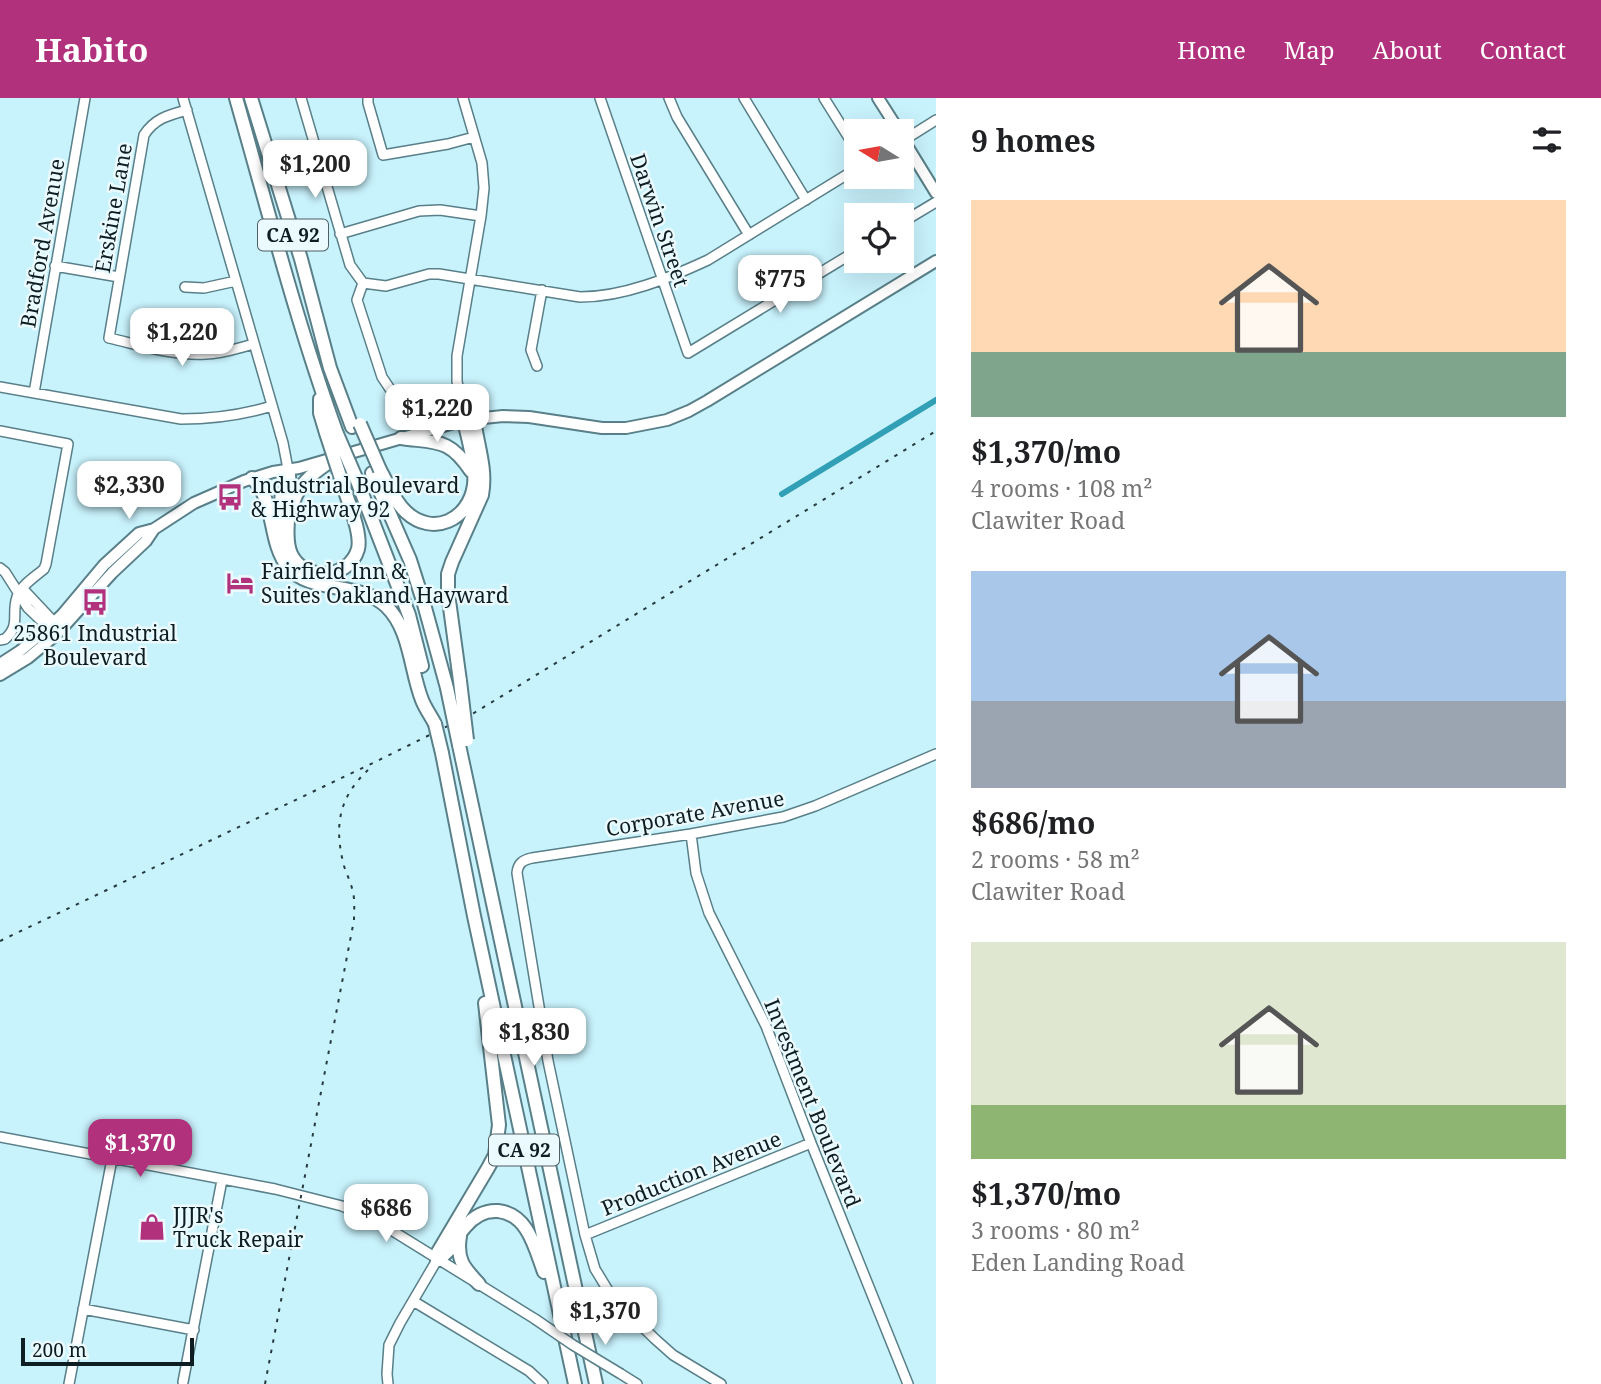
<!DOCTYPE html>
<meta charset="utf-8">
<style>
body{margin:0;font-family:"Noto Serif",serif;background:#f2f2f2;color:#202124;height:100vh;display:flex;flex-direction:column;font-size:26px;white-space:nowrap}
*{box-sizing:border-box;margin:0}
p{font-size:23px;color:#757577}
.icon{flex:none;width:38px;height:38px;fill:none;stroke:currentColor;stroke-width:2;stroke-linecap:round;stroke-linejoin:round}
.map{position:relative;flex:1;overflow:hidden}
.drawer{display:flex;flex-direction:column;background:#fff;width:665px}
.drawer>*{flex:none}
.needle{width:46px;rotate:281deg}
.controls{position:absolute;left:844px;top:21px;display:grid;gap:14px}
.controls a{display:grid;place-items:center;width:70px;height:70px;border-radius:0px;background:#fff;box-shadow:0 7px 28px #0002;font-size:35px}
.scale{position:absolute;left:21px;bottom:18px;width:173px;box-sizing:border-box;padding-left:7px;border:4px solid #0d1d21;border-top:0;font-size:19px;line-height:24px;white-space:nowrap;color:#0d1d21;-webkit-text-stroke:5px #eafafe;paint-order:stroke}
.price{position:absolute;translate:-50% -60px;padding:0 16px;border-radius:14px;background:#fff;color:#222;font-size:23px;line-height:46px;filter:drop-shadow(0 2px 4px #0008)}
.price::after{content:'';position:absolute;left:50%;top:42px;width:21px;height:16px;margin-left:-10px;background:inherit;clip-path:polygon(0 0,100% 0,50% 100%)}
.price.current{background:#b2317d;color:#fff}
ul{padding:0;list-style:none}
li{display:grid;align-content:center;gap:14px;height:371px;padding:0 35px}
li span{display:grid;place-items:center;height:217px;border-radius:0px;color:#555}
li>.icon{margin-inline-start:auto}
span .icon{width:126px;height:126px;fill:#fffc;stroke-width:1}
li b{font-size:30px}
h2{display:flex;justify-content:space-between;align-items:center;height:84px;padding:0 35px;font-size:30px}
header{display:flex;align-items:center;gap:42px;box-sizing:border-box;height:98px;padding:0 35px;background:#b2317d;color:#fff}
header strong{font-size:33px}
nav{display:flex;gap:38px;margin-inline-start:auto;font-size:24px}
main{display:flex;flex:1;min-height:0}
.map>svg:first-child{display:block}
</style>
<header>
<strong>Habito</strong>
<nav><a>Home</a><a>Map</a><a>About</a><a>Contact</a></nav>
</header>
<main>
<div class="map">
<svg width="936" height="1286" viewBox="0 0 936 1286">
<rect width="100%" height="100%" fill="#c8f2fc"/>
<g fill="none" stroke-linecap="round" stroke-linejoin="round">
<path stroke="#31a0b6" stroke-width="6" d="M782 396 936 302"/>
<defs>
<path id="minor" d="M183 0 283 345 288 371
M301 0 350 167 363 185
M368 0V5L383 57 448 46 474 39
M463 0 482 65 484 90 481 118 457 258V283L464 322
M600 0 688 255 856 153
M669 0 677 19 749 137
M744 0 806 102
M824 0 856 51
M187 12C169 17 155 20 144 37L109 240C140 247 173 258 206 256 222 256 238 250 254 246
M901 44 936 22
M901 125 936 104
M340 136 419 113 440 112 481 118
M55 168 119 179
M363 185 386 188 429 176H439L580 199C624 199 669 180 708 162L856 71
M363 185 357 202 382 279 390 291
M185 189 204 190 236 183
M537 268 531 252 542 192
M0 289 181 321C212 321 242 317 272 308
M34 295 85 0
M0 333 68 346 46 466 44 471C35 479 20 488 17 499 11 516 21 527 5 541L0 542
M0 470 5 474 28 510 53 534
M23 491 54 524 55 528
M691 736 696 775 709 815 766 928 811 1045 908 1286
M0 1039 275 1091 342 1108 375 1122 535 1221
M585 1137 811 1045
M413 1203 529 1273 543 1286
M83 1211 194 1232
M621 1276 637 1286
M183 1284 222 1082
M69 1286 112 1061
M388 1286 387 1276 389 1247 400 1225 437 1162
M721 1286 673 1257 655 1241 618 1205 609 1194 595 1171 585 1137 548 963 517 775C518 765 523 762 532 760L691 736 783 719 815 708 936 656"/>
<path id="major" d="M878 0 899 33
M901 38 936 95
M0 566 20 553 48 530 62 517 104 467 139 435 154 431 194 405 244 383 273 374 299 370 464 322 503 318 529 319 602 330H626L667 322 689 313 707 303 936 163
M0 577 28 560 57 536 112 475 146 443 154 431"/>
<path id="highway" d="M236 0C268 112 297 226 337 336
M251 0 301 161 330 270 352 329
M320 301V315L326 335
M401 340C437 345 449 340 471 373
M288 371C294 396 282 436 291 456 304 484 349 482 358 451 362 434 347 402 342 384
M380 372C388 386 394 403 406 414 433 439 469 422 474 387 476 366 468 342 464 322
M372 375 410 462 424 506 447 590
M252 380C256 384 260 389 262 393 274 416 271 448 288 469 310 496 359 483 386 508 411 532 410 572 422 602 425 610 431 618 435 626
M356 380 409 517 422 568
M293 405C300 382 320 370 340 357
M277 439 282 395
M460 583 448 495V476L452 464 482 397C487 371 477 346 474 321
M459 647 596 1286
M442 655 474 818 575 1286
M460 1138C456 1162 464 1170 479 1186
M437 1162 438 1154 488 1070 495 1057 499 1027 485 905
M437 1162C452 1154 454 1141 465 1129 473 1119 485 1112 498 1113 528 1116 535 1150 544 1174"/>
</defs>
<use href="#minor" stroke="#597f88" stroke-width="12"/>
<use href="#major" stroke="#597f88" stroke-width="14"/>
<use href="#highway" stroke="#597f88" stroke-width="16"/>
<use href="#minor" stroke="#fff" stroke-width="9"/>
<use href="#major" stroke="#fff" stroke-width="10"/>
<use href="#highway" stroke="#fff" stroke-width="12"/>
<path stroke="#273a3f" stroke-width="2" stroke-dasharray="3.5 7" stroke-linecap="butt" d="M0 843 373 665 474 615 936 333
M265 1286 354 822C354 813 355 803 353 794 351 785 347 777 344 768 334 729 338 700 368 672"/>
<defs>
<path id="minor-bridge" d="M535 1221 573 1247 621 1276"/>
<path id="highway-bridge" d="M360 326 380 372
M326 335 342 384
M337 336 356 380
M460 583 467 642
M447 590 459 647
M435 626 442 655"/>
</defs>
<use href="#minor-bridge" stroke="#597f88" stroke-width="12" stroke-linecap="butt"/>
<use href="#highway-bridge" stroke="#597f88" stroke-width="16" stroke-linecap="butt"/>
<use href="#minor-bridge" stroke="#fff" stroke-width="9"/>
<use href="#highway-bridge" stroke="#fff" stroke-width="12"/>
</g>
<defs>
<symbol id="bus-bare" viewBox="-9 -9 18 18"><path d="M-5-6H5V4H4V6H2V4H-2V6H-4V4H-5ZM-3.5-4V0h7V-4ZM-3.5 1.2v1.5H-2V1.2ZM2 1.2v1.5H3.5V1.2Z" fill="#b2317d" stroke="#eafafe" stroke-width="2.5" paint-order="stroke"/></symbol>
<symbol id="hotel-bare" viewBox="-9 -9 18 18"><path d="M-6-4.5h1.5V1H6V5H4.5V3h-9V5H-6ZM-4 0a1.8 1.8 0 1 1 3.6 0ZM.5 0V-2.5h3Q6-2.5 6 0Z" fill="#b2317d" stroke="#eafafe" stroke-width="2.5" paint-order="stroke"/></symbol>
<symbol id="shop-bare" viewBox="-9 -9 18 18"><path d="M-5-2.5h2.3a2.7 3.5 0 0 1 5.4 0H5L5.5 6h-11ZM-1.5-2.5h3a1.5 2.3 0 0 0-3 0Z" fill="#b2317d" stroke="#eafafe" stroke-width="2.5" paint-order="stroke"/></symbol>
</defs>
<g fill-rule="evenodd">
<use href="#bus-bare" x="211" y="380" width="38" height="38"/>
<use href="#hotel-bare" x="221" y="466" width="38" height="38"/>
<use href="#bus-bare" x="76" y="485" width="38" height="38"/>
<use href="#shop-bare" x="133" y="1110" width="38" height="38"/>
</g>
<g text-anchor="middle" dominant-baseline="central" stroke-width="5" stroke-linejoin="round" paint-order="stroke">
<g fill="#eafafe" stroke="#4f5f63" stroke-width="2">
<rect x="258" y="121.5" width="70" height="31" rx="5"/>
<rect x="489" y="1036.5" width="70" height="31" rx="5"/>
</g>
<g font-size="19" font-weight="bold" fill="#0d1d21">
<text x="293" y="137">CA 92</text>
<text x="524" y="1052">CA 92</text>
</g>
<g font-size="21" fill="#0d1d21" stroke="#eafafe">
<text transform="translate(113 110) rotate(-80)">Erskine Lane</text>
<text transform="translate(660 122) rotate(71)">Darwin Street</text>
<text transform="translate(42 145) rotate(-80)">Bradford Avenue</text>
<text transform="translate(695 715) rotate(-10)">Corporate Avenue</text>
<text transform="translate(813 1005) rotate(68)">Investment Boulevard</text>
<text transform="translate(691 1075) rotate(-22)">Production Avenue</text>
</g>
<g font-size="21" fill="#0d1d21" stroke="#eafafe" text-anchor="start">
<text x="251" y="387">Industrial Boulevard<tspan x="251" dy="24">&amp; Highway 92</tspan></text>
<text x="261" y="473">Fairfield Inn &amp;<tspan x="261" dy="24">Suites Oakland Hayward</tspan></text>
<text x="95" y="535" text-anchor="middle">25861 Industrial<tspan x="95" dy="24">Boulevard</tspan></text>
<text x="173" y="1117">JJJR's<tspan x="173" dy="24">Truck Repair</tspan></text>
</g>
</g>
</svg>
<div class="controls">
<a><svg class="needle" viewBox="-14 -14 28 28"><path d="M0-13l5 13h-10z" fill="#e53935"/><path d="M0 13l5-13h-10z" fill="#757577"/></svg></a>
<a><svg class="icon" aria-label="locate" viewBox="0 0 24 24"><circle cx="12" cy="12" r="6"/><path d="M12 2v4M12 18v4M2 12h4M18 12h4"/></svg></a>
</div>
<div class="scale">200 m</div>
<b class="price" style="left:315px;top:102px">$1,200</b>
<b class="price" style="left:780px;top:217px">$775</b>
<b class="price" style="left:182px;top:270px">$1,220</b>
<b class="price" style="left:437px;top:346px">$1,220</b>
<b class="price" style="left:129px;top:423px">$2,330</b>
<b class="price" style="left:534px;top:970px">$1,830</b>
<b class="price current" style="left:140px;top:1081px">$1,370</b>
<b class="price" style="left:386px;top:1146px">$686</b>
<b class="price" style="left:605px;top:1249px">$1,370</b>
</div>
<section class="drawer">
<h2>9 homes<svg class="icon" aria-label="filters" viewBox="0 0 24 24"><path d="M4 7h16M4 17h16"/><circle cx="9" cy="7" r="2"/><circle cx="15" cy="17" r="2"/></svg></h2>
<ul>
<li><span style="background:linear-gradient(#ffd9b3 70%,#7fa58c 0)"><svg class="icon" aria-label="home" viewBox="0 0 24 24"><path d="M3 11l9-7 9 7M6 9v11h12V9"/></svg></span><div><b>$1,370/mo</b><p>4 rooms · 108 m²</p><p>Clawiter Road</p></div></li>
<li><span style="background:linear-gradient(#a9c7e8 60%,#9aa5b1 0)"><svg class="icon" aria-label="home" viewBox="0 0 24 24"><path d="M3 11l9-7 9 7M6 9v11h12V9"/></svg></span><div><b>$686/mo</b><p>2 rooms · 58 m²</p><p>Clawiter Road</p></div></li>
<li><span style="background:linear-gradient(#dfe7d0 75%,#8fb573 0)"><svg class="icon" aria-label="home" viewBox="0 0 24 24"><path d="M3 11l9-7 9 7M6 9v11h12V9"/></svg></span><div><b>$1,370/mo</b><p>3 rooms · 80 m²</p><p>Eden Landing Road</p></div></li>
</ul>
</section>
</main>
